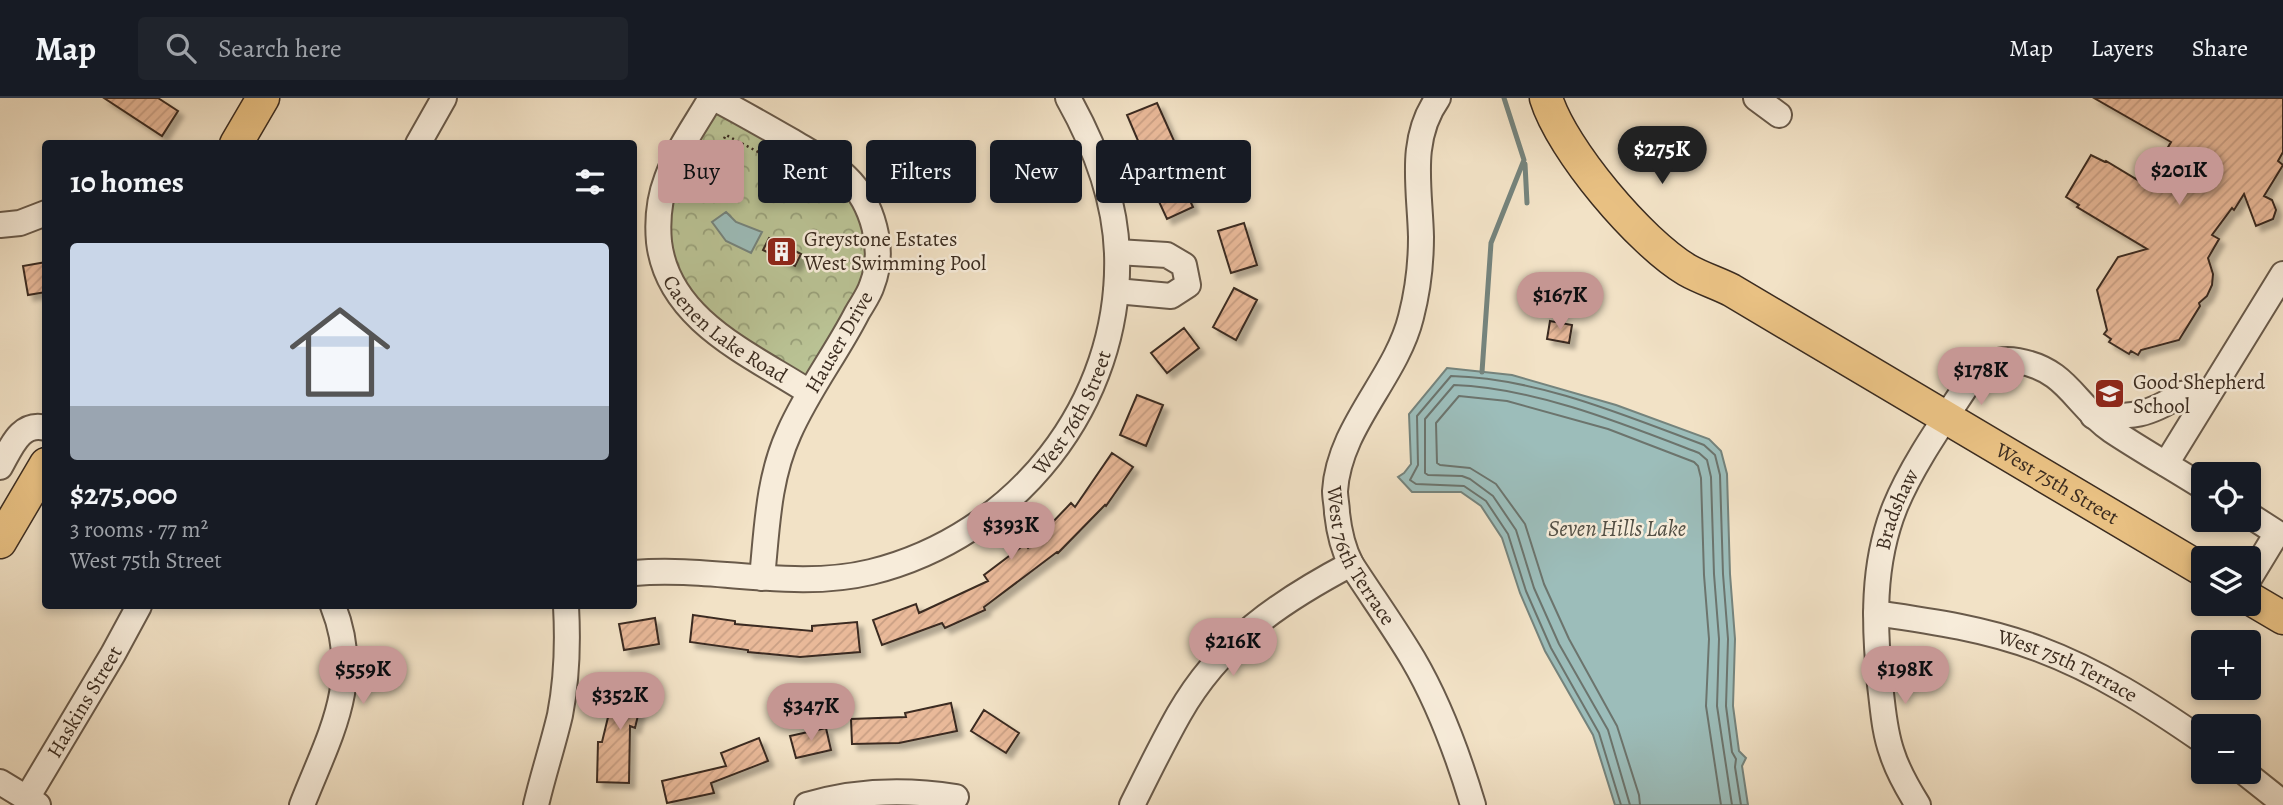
<!DOCTYPE html>
<meta charset="utf-8">
<style>
body{margin:0;font-family:Alegreya,serif;background:#20242c;color:#f1f3f6;height:100vh;display:flex;flex-direction:column;font-size:26px;white-space:nowrap}
*{box-sizing:border-box;margin:0}
p{font-size:23px;color:#9ea1a6}
.icon{flex:none;width:38px;height:38px;fill:none;stroke:currentColor;stroke-width:2;stroke-linecap:round;stroke-linejoin:round}
.map{position:relative;flex:1;overflow:hidden}
.side{position:absolute;left:42px;top:42px;width:595px;height:469px;display:flex;flex-direction:column;background:#171b24;border-radius:7px;box-shadow:0 4px 10px #0003}
.side>*{flex:none}
.banner{position:absolute;left:658px;top:42px;width:665px;height:63px;display:flex;gap:14px}
.fabs{position:absolute;left:2191px;top:364px;display:grid;gap:14px}
.fabs a{display:grid;place-items:center;width:70px;height:70px;border-radius:7px;background:#171b24;box-shadow:0 4px 10px #0003;font-size:35px}
.price{position:absolute;translate:-50% -60px;padding:0 16px;border-radius:24px;background:#c59692;color:#111;font-size:23px;line-height:46px;filter:drop-shadow(0 2px 4px #0008)}
.price::after{content:'';position:absolute;left:50%;top:42px;width:21px;height:16px;margin-left:-10px;background:inherit;clip-path:polygon(0 0,100% 0,50% 100%)}
.price.selected{background:#222;color:#fff}
ul{padding:0;list-style:none}
li{display:grid;align-content:center;gap:14px;height:371px;padding:0 28px}
li span{display:grid;place-items:center;height:217px;border-radius:7px;color:#555}
li>.icon{margin-inline-start:auto}
span .icon{width:126px;height:126px;fill:#fffc;stroke-width:1}
li b{font-size:30px}
h2{display:flex;justify-content:space-between;align-items:center;height:84px;padding:0 28px;font-size:30px}
.pill{padding:0 24px;border-radius:7px;background:#171b24;box-shadow:0 4px 10px #0003;font-size:24px;line-height:63px}
.pill.selected{background:#c59692;color:#111}
header{display:flex;align-items:center;gap:42px;box-sizing:border-box;height:98px;padding:0 35px;background:#171b24;border-bottom:2px solid #363941}
header strong{font-size:33px}
nav{display:flex;gap:38px;margin-inline-start:auto;font-size:24px}
.search{width:490px;height:63px;background:#20242c;display:flex;align-items:center;gap:18px;box-sizing:border-box;padding:0 24px;border-radius:7px;color:#9ea1a6;font-size:26px}
.map>svg:first-child{display:block}
</style>
<header>
<strong>Map</strong>
<div class="search"><svg class="icon" aria-label="search" viewBox="0 0 24 24"><circle cx="10" cy="10" r="6"/><path d="M15 15l6 6"/></svg>Search here</div>
<nav><a>Map</a><a>Layers</a><a>Share</a></nav>
</header>
<div class="map">
<svg width="2283" height="707" viewBox="0 0 2283 707">
<defs>
<pattern id="park-crowns" width="20" height="18" patternUnits="userSpaceOnUse" patternTransform="scale(1.75)"><rect width="20" height="18" fill="#bac395"/><path d="M2 6a3 3 0 1 1 6 0M12 15a3 3 0 1 1 6 0" fill="none" stroke="#989f79"/></pattern>
<pattern id="building-hatch" width="6" height="6" patternUnits="userSpaceOnUse" patternTransform="scale(1.75)"><rect width="6" height="6" fill="#e9b999"/><path d="M-1 1l2-2M0 6l6-6M5 7l2-2" fill="none" stroke="#c99f84"/></pattern>
<filter id="shadow"><feDropShadow dx="5.5" dy="5.5" stdDeviation="2" flood-color="#0004"/></filter>
</defs>
<rect width="100%" height="100%" fill="#f2e2c6"/>
<filter id="stains"><feTurbulence type="fractalNoise" baseFrequency=".00286" numOctaves="4"/><feColorMatrix values="0 0 0 0 .2 0 0 0 0 .09 0 0 0 0 .02 0 0 0 .5 -.17"/></filter>
<radialGradient id="worn" r=".72"><stop offset=".6" stop-color="#630" stop-opacity="0"/><stop offset="1" stop-color="#630" stop-opacity=".3"/></radialGradient>
<path fill="url(#park-crowns)" stroke="#7a785a" stroke-width="2" d="M711 0 836 70 877 154 809 294 683 204 658 127Z"/>
<path fill="#9cbdba" stroke="#75837c" stroke-width="2" d="M726 114 736 124 762 134 751 155 726 143 712 124Z
M1447 270 1512 277 1616 307 1709 341 1721 353 1727 376 1730 476 1735 541 1733 608 1739 653 1746 660 1742 668 1748 707H1615L1593 637 1545 553 1520 495 1502 440 1481 408 1461 394H1412L1398 379 1404 375 1411 366 1409 316Z"/>
<g fill="none" stroke-linecap="round" stroke-linejoin="round">
<path stroke="#6c746d" stroke-width="2" d="M1621 707 1599 635 1551 550 1526 493 1508 436 1486 403 1464 388 1416 386 1410 382 1418 367 1417 318 1451 278C1537 280 1624 317 1704 347L1715 357 1720 377 1723 476 1728 541 1726 608 1732 654 1736 661 1735 669 1741 707
M1630 707 1608 632 1559 546 1534 490 1516 432 1493 398 1470 381 1462 378 1428 377 1425 375V321L1454 287C1536 290 1624 326 1699 355L1707 362 1711 379 1714 476 1719 541 1717 608 1732 707
M1640 707 1639 697 1617 628 1569 541 1544 486 1525 426 1496 386 1470 370 1440 367 1437 365 1436 325 1459 298 1507 303 1608 331 1694 364 1698 368 1701 380 1704 477 1709 541 1706 608 1721 707"/>
<path stroke="#75837c" stroke-width="5" d="M1525 66 1527 105
M1482 274 1491 145 1524 62 1504 0"/>
</g>
<path fill="url(#building-hatch)" stroke="#3b2c20" stroke-width="2" filter="url(#shadow)" d="M104 0H158L178 13 162 38Z
M2094 0H2283V54L2278 63 2283 67 2264 98 2272 102 2276 112 2273 121 2256 128 2244 96 2234 112 2232 110 2212 137 2219 141 2208 160 2213 176 2212 187 2207 198 2199 205 2200 208 2179 242 2141 252 2138 257 2131 253 2129 256 2109 244 2111 241 2104 236 2107 232 2097 192 2118 159 2147 151 2077 109 2079 107 2066 99 2091 57 2105 64 2106 63 2146 87 2171 44Z
M1157 5 1175 45 1165 50 1193 109 1167 121 1149 82 1154 80 1127 17Z
M1244 125 1257 167 1231 175 1218 133Z
M769 140 801 156 795 168 763 152Z
M46 164V194L28 197 23 168Z
M1234 190 1257 202 1236 242 1213 229Z
M1550 223 1572 227 1569 245 1547 241Z
M1184 230 1199 250 1167 275 1151 255Z
M1137 297 1163 307 1146 348 1120 337Z
M1112 355 1133 369 1106 408 1105 407 1058 455 1057 454 984 509 985 512 945 530 942 525 882 547 873 522 916 506 919 515 988 483 984 477 1025 446 1028 450 1071 405 1075 409Z
M693 517 735 523V526L812 533V528L857 524 860 554 800 559 748 554V552L690 544Z
M655 520 659 546 624 552 619 526Z
M618 578 646 584 635 630 630 628 629 685 597 684 598 644H602Z
M951 605 957 633 899 645 852 646 851 621 906 619 905 615Z
M984 612 1019 635 1006 655 971 633Z
M826 630 831 652 796 660 790 638Z
M759 640 768 663 711 685 714 695 667 705 662 683 726 668 721 655Z"/>
<g fill="none" stroke-linecap="round" stroke-linejoin="round">
<defs>
<g id="minor">
<path id="s1" d="M711 0C696 26 677 52 667 80 659 101 657 122 659 144 668 222 750 256 809 294"/>
<path d="M714 0C741 14 767 29 793 44 811 55 831 64 846 79 873 105 886 151 872 187 869 197 862 206 857 215 836 256 808 292 789 335 768 381 767 431 762 480"/>
<path id="s2" d="M1438 0C1408 42 1420 91 1421 139 1421 167 1418 192 1411 219 1396 280 1339 328 1335 393 1335 400 1337 408 1337 415 1339 433 1342 449 1351 466 1371 497 1394 529 1413 561 1440 607 1458 657 1473 707"/>
<path d="M1756 0 1779 17"/>
<path d="M418 46 444 0"/>
<path d="M0 127 20 125 46 115"/>
<path d="M1116 193 1171 198 1188 187 1184 167 1167 157 1117 154"/>
<path d="M2093 318C2133 319 2147 318 2182 296L2201 308"/>
<path d="M2166 366 2283 176"/>
<path d="M0 369C11 350 20 323 46 330"/>
<path d="M2249 417 2277 435 2249 481"/>
<path id="s3" d="M634 475C713 468 793 493 871 474 1016 438 1122 306 1117 155 1115 100 1095 48 1068 0"/>
<path id="s4" d="M1876 515C1931 523 1987 531 2039 551 2098 573 2151 607 2203 643"/>
<path d="M2244 674 2283 705"/>
<path d="M0 684 38 707"/>
<path id="s5" d="M27 700 113 556 139 508"/>
<path d="M302 707C329 638 363 583 333 508"/>
<path d="M536 707C543 677 553 647 560 617 567 581 568 544 566 508"/>
<path d="M807 707C857 692 905 691 956 699"/>
<path d="M1132 707C1147 677 1162 646 1179 616 1220 544 1279 504 1351 466"/>
<path id="s6" d="M1918 707C1908 691 1898 674 1892 655 1884 633 1883 610 1880 587 1874 527 1872 466 1895 409 1913 365 1945 321 1971 281 1986 266 1997 259 2018 263 2068 272 2074 306 2111 332 2141 352 2173 370 2203 389"/>
</g>
<g id="major">
<path id="s7" d="M1546 0C1562 52 1640 144 1687 172 1701 180 1717 185 1731 192L2203 472"/>
<path d="M236 46 263 0"/>
<path d="M0 444 46 366"/>
<path d="M2249 500 2283 520"/>
</g>
</defs>
<use href="#minor" stroke="#695a4a" stroke-width="28"/>
<use href="#major" stroke="#3b2c20" stroke-width="35"/>
<path stroke="#3b2c20" stroke-width="2.5" stroke-dasharray="2 3.5" stroke-linecap="butt" d="M716 90 722 104
M682 101 700 88 716 90 708 71 709 67 726 37 817 85"/>
<use href="#minor" stroke="#f7ecda" stroke-width="24"/>
<use href="#major" stroke="#e9c183" stroke-width="32"/>
</g>
<defs>
<symbol id="building-square" viewBox="-11 -11 22 22"><rect x="-9" y="-9" width="18" height="18" rx="4" fill="#8f2418" stroke="#f7ecda"/><path d="M-4-6H4V6H1V3H-1V6H-4ZM-2.5-4.3h1.7v1.8h-1.7ZM.8-4.3h1.7v1.8H.8ZM-2.5-1h1.7V.8h-1.7ZM.8-1h1.7V.8H.8Z" fill="#fff"/></symbol>
<symbol id="school-square" viewBox="-11 -11 22 22"><rect x="-9" y="-9" width="18" height="18" rx="4" fill="#8f2418" stroke="#f7ecda"/><path d="M0-5L7-2L0 1L-7-2ZM-4 1L0 2.5L4 1V4Q0 6-4 4Z" fill="#fff"/></symbol>
</defs>
<g fill-rule="evenodd">
<use href="#building-square" x="764" y="136" width="35" height="35"/>
<use href="#school-square" x="2092" y="278" width="35" height="35"/>
</g>
<g text-anchor="middle" dominant-baseline="central" stroke-width="5" stroke-linejoin="round" paint-order="stroke">
<g font-size="21" fill="#3b2c20" stroke="#f7ecda" text-anchor="start">
<text x="804" y="141">Greystone Estates<tspan x="804" dy="24">West Swimming Pool</tspan></text>
<text x="2133" y="284">Good Shepherd<tspan x="2133" dy="24">School</tspan></text>
</g>
<g font-size="21" fill="#3b2c20" stroke="#f7ecda">
<text stroke="none"><textPath href="#s1" startOffset="271">Caenen Lake Road</textPath></text>
<text transform="translate(839 244) rotate(-60)">Hauser Drive</text>
<text stroke="none"><textPath href="#s3" startOffset="504">West 76th Street</textPath></text>
<text stroke="none"><textPath href="#s7" startOffset="653">West 75th Street</textPath></text>
<text stroke="none"><textPath href="#s6" startOffset="306">Bradshaw</textPath></text>
<text stroke="none"><textPath href="#s2" startOffset="486">West 76th Terrace</textPath></text>
<text stroke="none"><textPath href="#s4" startOffset="200">West 75th Terrace</textPath></text>
<text stroke="none"><textPath href="#s5" startOffset="112">Haskins Street</textPath></text>
</g>
<g font-size="23" font-style="italic" fill="#535046" stroke="#f7ecda">
<text x="1617" y="430">Seven Hills Lake</text>
</g>
</g>
<rect width="100%" height="100%" filter="url(#stains)"/>
<rect width="100%" height="100%" fill="url(#worn)"/>
</svg>
<div class="fabs">
<a><svg class="icon" aria-label="locate" viewBox="0 0 24 24"><circle cx="12" cy="12" r="6"/><path d="M12 2v4M12 18v4M2 12h4M18 12h4"/></svg></a>
<a><svg class="icon" aria-label="layers" viewBox="0 0 24 24"><path d="M12 4l9 5-9 5-9-5zM3 14l9 5 9-5"/></svg></a>
<a>+</a>
<a>−</a>
</div>
<b class="price selected" style="left:1662px;top:88px">$275K</b>
<b class="price" style="left:2179px;top:109px">$201K</b>
<b class="price" style="left:1560px;top:234px">$167K</b>
<b class="price" style="left:1981px;top:309px">$178K</b>
<b class="price" style="left:1011px;top:464px">$393K</b>
<b class="price" style="left:1233px;top:580px">$216K</b>
<b class="price" style="left:363px;top:608px">$559K</b>
<b class="price" style="left:1905px;top:608px">$198K</b>
<b class="price" style="left:620px;top:634px">$352K</b>
<b class="price" style="left:811px;top:645px">$347K</b>
<div class="banner">
<a class="pill selected">Buy</a>
<a class="pill">Rent</a>
<a class="pill">Filters</a>
<a class="pill">New</a>
<a class="pill">Apartment</a>
</div>
<section class="side">
<h2>10 homes<svg class="icon" aria-label="filters" viewBox="0 0 24 24"><path d="M4 7h16M4 17h16"/><circle cx="9" cy="7" r="2"/><circle cx="15" cy="17" r="2"/></svg></h2>
<ul>
<li><span style="background:linear-gradient(#c9d6e8 75%,#9aa5b1 0)"><svg class="icon" aria-label="home" viewBox="0 0 24 24"><path d="M3 11l9-7 9 7M6 9v11h12V9"/></svg></span><div><b>$275,000</b><p>3 rooms · 77 m²</p><p>West 75th Street</p></div></li>
</ul>
</section>
</div>
